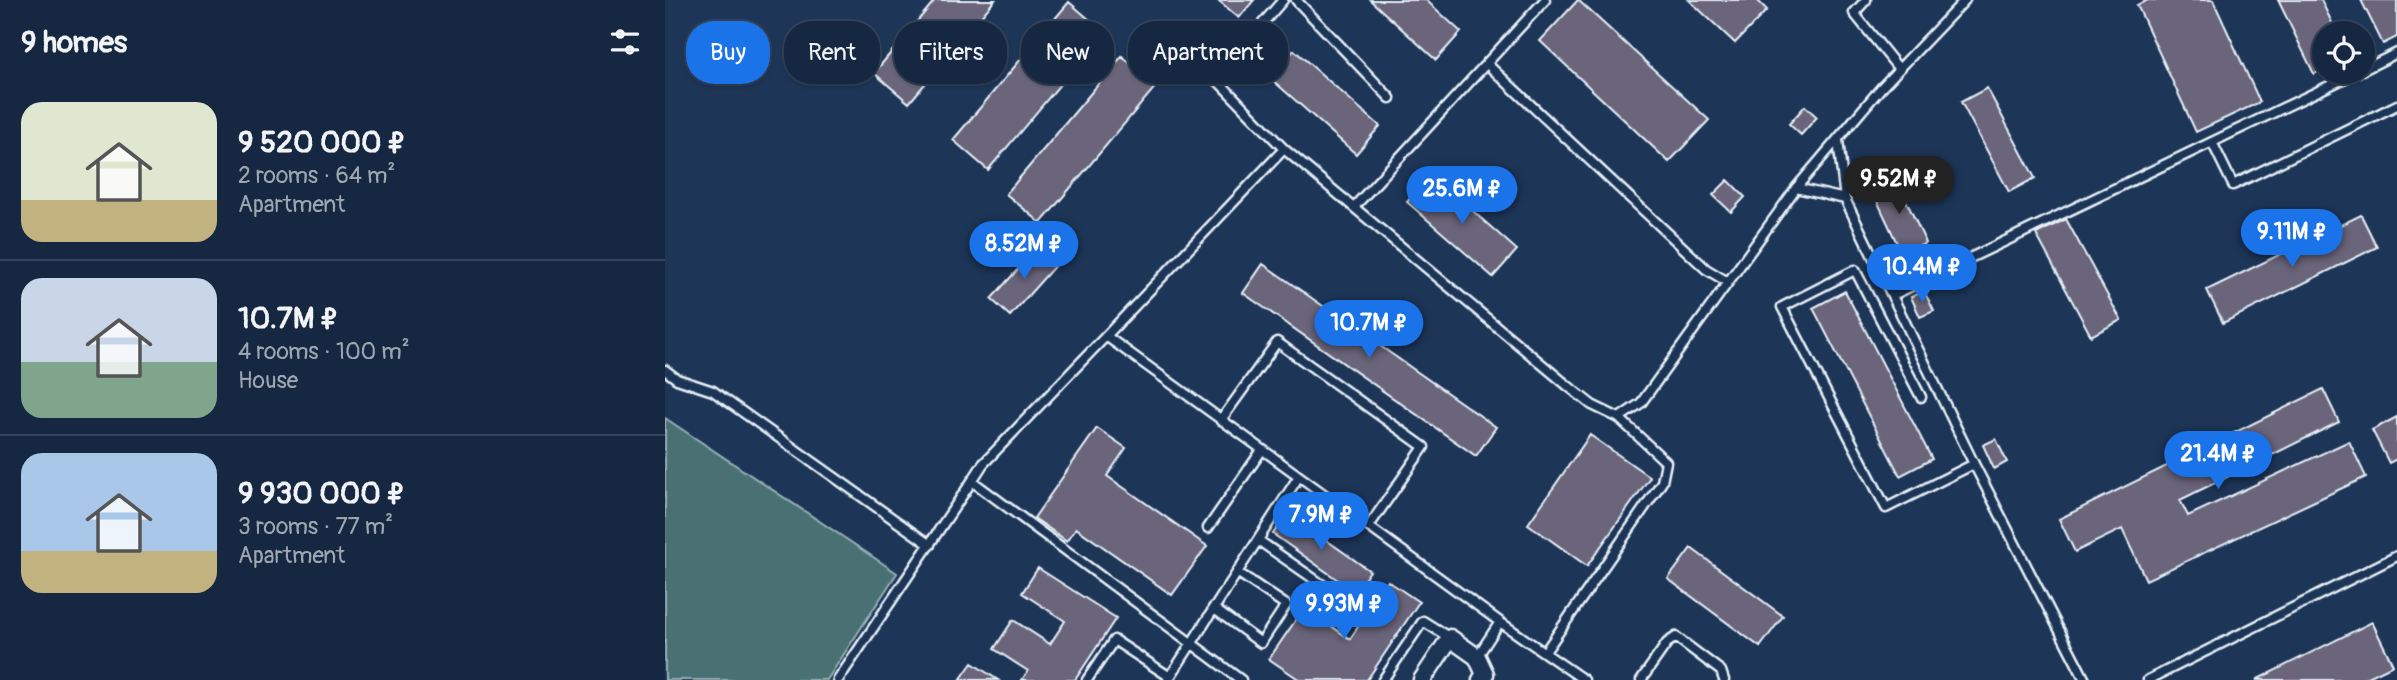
<!DOCTYPE html>
<meta charset="utf-8">
<style>
body{margin:0;font-family:Pangolin,sans-serif;background:#23344c;color:#f1f3f6;height:100vh;display:flex;flex-direction:column;font-size:26px;white-space:nowrap}
*{box-sizing:border-box;margin:0}
p{font-size:23px;color:#9ea6b1}
.icon{flex:none;width:38px;height:38px;fill:none;stroke:currentColor;stroke-width:2;stroke-linecap:round;stroke-linejoin:round}
.map{position:relative;flex:1;overflow:hidden}
.sheet{display:flex;flex-direction:column;background:#162841;width:665px}
.sheet>*{flex:none}
.guide{position:absolute;left:21px;top:21px;width:665px;height:63px;display:flex;gap:14px}
.controls{position:absolute;left:1647px;top:21px;display:grid;gap:14px}
.controls a{display:grid;place-items:center;width:63px;height:63px;border-radius:50%;background:#162841;box-shadow:0 2px 5px #0004,0 0 0 2px #35445a;font-size:35px}
.price{position:absolute;translate:-50% -60px;padding:0 16px;border-radius:24px;background:#1a73e8;color:#fff;font-size:23px;line-height:46px;filter:drop-shadow(0 2px 4px #0008)}
.price::after{content:'';position:absolute;left:50%;top:42px;width:21px;height:16px;margin-left:-10px;background:inherit;clip-path:polygon(0 0,100% 0,50% 100%)}
.price.active{background:#222;color:#fff}
ul{padding:0;list-style:none}
li{display:flex;align-items:center;gap:21px;height:175px;padding:0 21px}
li+li{border-top:2px solid #35445a}
li span{display:grid;place-items:center;flex:none;width:196px;height:140px;border-radius:21px;color:#555}
li>.icon{margin-inline-start:auto}
span .icon{width:84px;height:84px;fill:#fffc;stroke-width:1}
li b{font-size:30px}
h2{display:flex;justify-content:space-between;align-items:center;height:84px;padding:0 21px;font-size:30px}
.tag{padding:0 24px;border-radius:28px;background:#162841;box-shadow:0 2px 5px #0004,0 0 0 2px #35445a;font-size:24px;line-height:63px}
.tag.active{background:#1a73e8;color:#fff}
main{display:flex;flex:1;min-height:0}
.map>svg:first-child{display:block}
</style>
<main>
<section class="sheet">
<h2>9 homes<svg class="icon" aria-label="filters" viewBox="0 0 24 24"><path d="M4 7h16M4 17h16"/><circle cx="9" cy="7" r="2"/><circle cx="15" cy="17" r="2"/></svg></h2>
<ul>
<li><span style="background:linear-gradient(#dfe7d0 70%,#c2b280 0)"><svg class="icon" aria-label="home" viewBox="0 0 24 24"><path d="M3 11l9-7 9 7M6 9v11h12V9"/></svg></span><div><b>9 520 000 ₽</b><p>2 rooms · 64 m²</p><p>Apartment</p></div></li>
<li><span style="background:linear-gradient(#c9d6e8 60%,#7fa58c 0)"><svg class="icon" aria-label="home" viewBox="0 0 24 24"><path d="M3 11l9-7 9 7M6 9v11h12V9"/></svg></span><div><b>10.7M ₽</b><p>4 rooms · 100 m²</p><p>House</p></div></li>
<li><span style="background:linear-gradient(#a9c7e8 70%,#c2b280 0)"><svg class="icon" aria-label="home" viewBox="0 0 24 24"><path d="M3 11l9-7 9 7M6 9v11h12V9"/></svg></span><div><b>9 930 000 ₽</b><p>3 rooms · 77 m²</p><p>Apartment</p></div></li>
</ul>
</section>
<div class="map">
<svg width="1732" height="680" viewBox="0 0 1732 680">
<rect width="100%" height="100%" fill="#1d3557"/>
<filter id="ink" filterUnits="userSpaceOnUse"><feTurbulence type="fractalNoise" baseFrequency=".0143" numOctaves="2"/><feDisplacementMap in="SourceGraphic" scale="14" xChannelSelector="R" yChannelSelector="G"/><feConvolveMatrix kernelMatrix="1 2 1 2 8 2 1 2 1" color-interpolation-filters="sRGB"/></filter>
<g filter="url(#ink)">
<path fill="#496f72" stroke="#98b0b5" stroke-width="2" d="M0 418 232 573 162 680H0Z"/>
<path fill="#6a657a" stroke="#e8f1f8" stroke-width="2" d="M270 0H330L244 103 209 73Z
M553 0H589L574 18Z
M705 0H761L796 32 771 60Z
M913 0 1044 120 1004 162 875 41Z
M1024 0H1092L1102 10 1070 43Z
M1483 0H1548L1595 102 1531 132 1472 5Z
M1613 0H1656L1672 33H1659V69L1649 74Z
M1696 0H1732V37L1718 44Z
M404 2 439 32 323 170 288 140Z
M629 50 715 126 691 154 605 78Z
M457 56 492 85 376 223 341 194Z
M1322 88 1370 178 1344 192 1296 102Z
M1140 106 1152 117 1136 135 1124 124Z
M767 175 852 250 828 277 742 202Z
M1231 179 1261 243 1237 254 1207 190Z
M1063 180 1080 197 1066 212 1048 195Z
M1696 215 1712 247 1558 323 1542 290Z
M1401 219 1456 320 1426 336 1371 234Z
M374 246 393 262 345 316 326 299Z
M598 264 831 427 811 456 578 293Z
M1180 291 1267 459 1235 476 1148 308Z
M1259 291 1269 311 1255 317 1246 297Z
M1658 389 1674 422 1515 500 1523 516 1684 441 1701 477 1481 580 1457 529 1410 552 1394 519Z
M1732 417V459L1724 463 1707 430Z
M432 428 461 448 442 476 542 546 507 595 411 528 402 541 369 518Z
M925 435 985 477 922 566 863 524Z
M1331 439 1342 462 1329 469 1318 445Z
M623 513 705 571 690 592 608 534Z
M1026 548 1118 616 1095 647 1003 579Z
M373 568 451 618 410 680H357L363 671 329 649 348 620 385 644 400 621 357 593Z
M723 581 754 602 702 680H635L604 659 639 608 685 639Z
M1707 622 1728 665 1697 680H1591Z
M307 663 333 680H295Z"/>
<g fill="none" stroke-linecap="round" stroke-linejoin="round">
<defs>
<path id="service" d="M618 0 550 78 619 149
M631 0 725 98
M1201 0 1189 13 1234 69
M822 64 1041 269 1061 281
M1698 70 1732 53
M1173 140 1180 199
M1547 142 1568 185 1732 105
M1131 188 1180 199 1309 464 1420 680
M689 207 880 0
M1228 295 1693 72
M441 336 619 149 903 386 927 405 954 418 976 403 1131 188 1216 88 1300 0
M0 370 12 379 48 391 265 545
M1256 397 1190 270 1117 307 1221 508 1309 464
M556 420 612 342 759 447 704 526
M307 481 318 464 441 336 835 622 812 657
M543 528 597 450
M593 540 675 597
M548 608 596 643 621 605 572 572
M835 622 919 680
M880 652 997 482 1001 462 954 418
M173 680 307 481 576 680
M422 680 449 640 505 677
M503 680 634 476
M718 680 758 621 785 638
M976 680 1002 643 1011 637 1056 671 1059 680
M1483 680 1732 556"/>
<path id="minor" d="M757 680 785 638 812 657 820 674 816 680"/>
</defs>
<use href="#service" stroke="#e8f1f8" stroke-width="13"/>
<use href="#minor" stroke="#e8f1f8" stroke-width="21"/>
<use href="#service" stroke="#1d3557" stroke-width="8"/>
<use href="#minor" stroke="#1d3557" stroke-width="16"/>
</g>
</g>
</svg>
<div class="controls">
<a><svg class="icon" aria-label="locate" viewBox="0 0 24 24"><circle cx="12" cy="12" r="6"/><path d="M12 2v4M12 18v4M2 12h4M18 12h4"/></svg></a>
</div>
<b class="price active" style="left:1234px;top:216px">9.52M ₽</b>
<b class="price" style="left:797px;top:226px">25.6M ₽</b>
<b class="price" style="left:1627px;top:269px">9.11M ₽</b>
<b class="price" style="left:359px;top:281px">8.52M ₽</b>
<b class="price" style="left:1257px;top:304px">10.4M ₽</b>
<b class="price" style="left:704px;top:360px">10.7M ₽</b>
<b class="price" style="left:1553px;top:491px">21.4M ₽</b>
<b class="price" style="left:656px;top:552px">7.9M ₽</b>
<b class="price" style="left:679px;top:641px">9.93M ₽</b>
<div class="guide">
<a class="tag active">Buy</a>
<a class="tag">Rent</a>
<a class="tag">Filters</a>
<a class="tag">New</a>
<a class="tag">Apartment</a>
</div>
</div>
</main>
